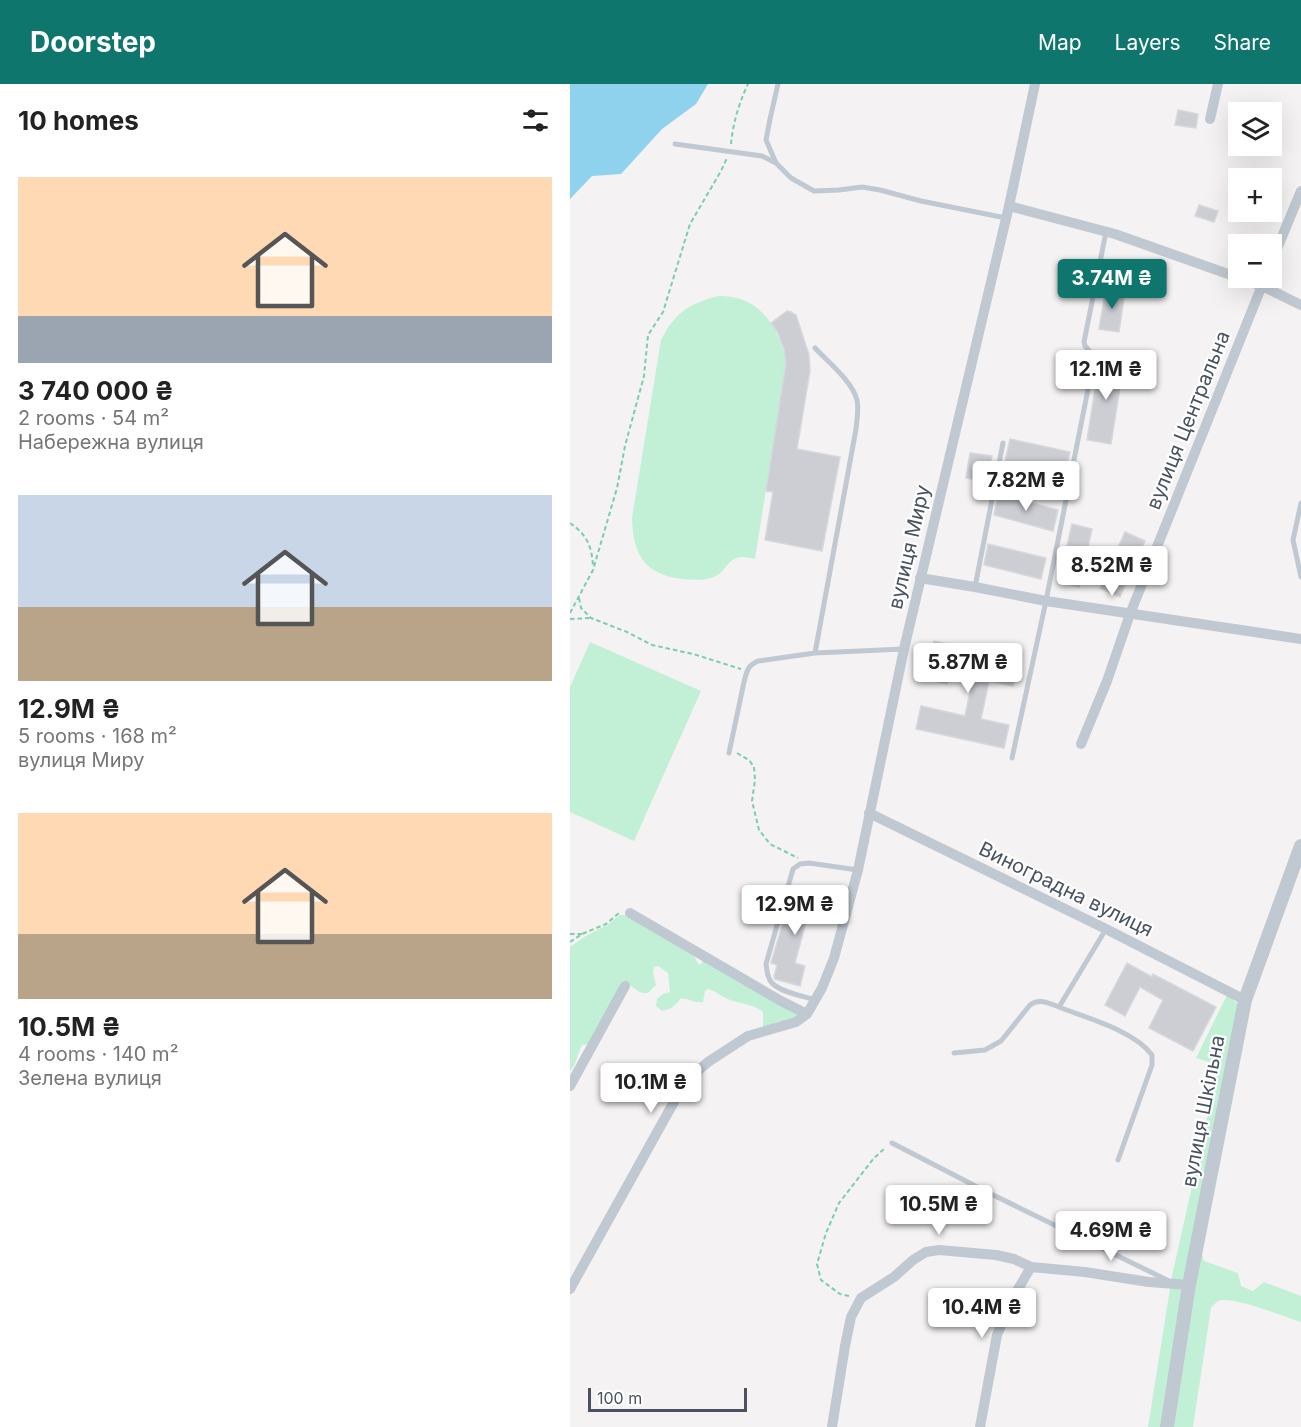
<!DOCTYPE html>
<meta charset="utf-8">
<style>
body{margin:0;font-family:Inter,sans-serif;background:#f2f2f2;color:#222;height:100vh;display:flex;flex-direction:column;font-size:22px;white-space:nowrap}
*{box-sizing:border-box;margin:0}
p{font-size:20px;color:#767676}
.icon{flex:none;width:33px;height:33px;fill:none;stroke:currentColor;stroke-width:2;stroke-linecap:round;stroke-linejoin:round}
.map{position:relative;flex:1;overflow:hidden}
.sheet{display:flex;flex-direction:column;background:#fff;width:570px}
.sheet>*{flex:none}
.tools{position:absolute;left:658px;top:18px;display:grid;gap:12px}
.tools a{display:grid;place-items:center;width:54px;height:54px;border-radius:0px;background:#fff;box-shadow:0 6px 24px #0002;font-size:30px}
.scale{position:absolute;left:18px;bottom:15px;width:159px;box-sizing:border-box;padding-left:6px;border:3px solid #495360;border-top:0;font-size:16px;line-height:21px;white-space:nowrap;color:#495360;-webkit-text-stroke:4px #fff;paint-order:stroke}
.price{position:absolute;translate:-50% -51px;padding:0 14px;border-radius:6px;background:#fff;color:#222;font-size:20px;line-height:39px;filter:drop-shadow(0 2px 3px #0008)}
.price::after{content:'';position:absolute;left:50%;top:36px;width:18px;height:14px;margin-left:-9px;background:inherit;clip-path:polygon(0 0,100% 0,50% 100%)}
.price.selected{background:#0f766e;color:#fff}
ul{padding:0;list-style:none}
li{display:grid;align-content:center;gap:12px;height:318px;padding:0 18px}
li span{display:grid;place-items:center;height:186px;border-radius:0px;color:#555}
li>.icon{margin-inline-start:auto}
span .icon{width:108px;height:108px;fill:#fffc;stroke-width:1}
li b{font-size:26px}
h2{display:flex;justify-content:space-between;align-items:center;height:72px;padding:0 18px;font-size:26px}
header{display:flex;align-items:center;gap:36px;box-sizing:border-box;height:84px;padding:0 30px;background:#0f766e;color:#fff}
header strong{font-size:28px}
nav{display:flex;gap:33px;margin-inline-start:auto;font-size:21px}
main{display:flex;flex:1;min-height:0}
.map>svg:first-child{display:block}
</style>
<header>
<strong>Doorstep</strong>
<nav><a>Map</a><a>Layers</a><a>Share</a></nav>
</header>
<main>
<section class="sheet">
<h2>10 homes<svg class="icon" aria-label="filters" viewBox="0 0 24 24"><path d="M4 7h16M4 17h16"/><circle cx="9" cy="7" r="2"/><circle cx="15" cy="17" r="2"/></svg></h2>
<ul>
<li><span style="background:linear-gradient(#ffd9b3 75%,#9aa5b1 0)"><svg class="icon" aria-label="home" viewBox="0 0 24 24"><path d="M3 11l9-7 9 7M6 9v11h12V9"/></svg></span><div><b>3 740 000 ₴</b><p>2 rooms · 54 m²</p><p>Набережна вулиця</p></div></li>
<li><span style="background:linear-gradient(#c9d6e8 60%,#b9a48a 0)"><svg class="icon" aria-label="home" viewBox="0 0 24 24"><path d="M3 11l9-7 9 7M6 9v11h12V9"/></svg></span><div><b>12.9M ₴</b><p>5 rooms · 168 m²</p><p>вулиця Миру</p></div></li>
<li><span style="background:linear-gradient(#ffd9b3 65%,#b9a48a 0)"><svg class="icon" aria-label="home" viewBox="0 0 24 24"><path d="M3 11l9-7 9 7M6 9v11h12V9"/></svg></span><div><b>10.5M ₴</b><p>4 rooms · 140 m²</p><p>Зелена вулиця</p></div></li>
</ul>
</section>
<div class="map">
<svg width="731" height="1343" viewBox="0 0 731 1343">
<rect width="100%" height="100%" fill="#f4f2f2"/>
<path fill="#c2f0d7" d="M148 212C152 212 157 212 162 213 194 218 212 250 216 279L185 475C181 474 175 473 171 473 159 473 155 488 146 492 135 497 124 496 113 495 74 491 63 470 62 434L91 256C105 229 118 220 148 212Z
M20 558 131 607 64 757 0 728V603Z
M50 831H59L123 870 129 881 131 880 133 876 226 927 227 932 225 935 206 938 199 943 195 944 193 942V928C183 920 172 920 160 916 152 913 146 907 138 905L135 907 133 918C124 920 118 913 110 915 105 922 101 925 92 927L86 922 87 915 93 910 100 908 98 889 88 882 84 883 83 888 86 901 78 909C67 911 62 900 53 897L18 960 12 961C7 970 7 980 0 987V863L14 853 37 841Z
M657 911 667 919 668 924 614 1194C611 1198 609 1202 612 1207L591 1343H578L602 1192 649 981 626 974Z
M631 1168 634 1177 668 1189 671 1202 683 1207 694 1198 731 1212V1238C715 1233 661 1211 648 1217 645 1219 643 1222 641 1224L623 1343H604Z"/>
<path fill="#8fd2ed" d="M0 0H138L126 20 92 45 51 90 22 92 0 115Z"/>
<path fill="#ccced4" stroke="#d6d8dd" stroke-width="1.5" d="M608 26 628 30 626 44 605 41Z
M629 121 648 127 644 138 625 132Z
M536 203 555 207 549 248 529 245Z
M217 227 221 228 226 231 239 271 240 287 227 365 270 373 252 467 195 456 203 408 196 407 216 279 214 265 208 249 201 239Z
M530 274 554 278 541 360 517 356Z
M440 355 500 368 495 390 435 377Z
M400 369 422 372 417 398 396 394Z
M428 410 488 426 483 447 424 431Z
M502 440 522 445 509 503 489 498Z
M555 448 575 457 550 513 530 504Z
M418 460 476 474 471 495 414 481Z
M364 557 448 576 443 602 419 597 411 635 439 641 434 664 346 645 351 622 395 632 404 588 381 583 377 600 356 596Z
M232 804 256 810 251 830 239 826 225 879 235 882 230 902 205 895 204 893 207 881 201 879 220 815 228 817Z
M557 879 582 893 583 890 646 923 623 967 579 944 593 916 570 903 555 932 535 921Z"/>
<g fill="none" stroke-linecap="round" stroke-linejoin="round">
<path stroke="#79cfab" stroke-width="2" stroke-dasharray="4.5 3" stroke-linecap="butt" d="M161 60C163 39 169 19 178 0
M0 439C17 451 22 462 23 483
M9 514 11 524 21 534 57 548 82 561 123 570 171 585
M0 529 23 486 47 404 55 362 74 292 78 251 93 228 120 140 151 87 157 74
M0 535 21 534
M167 669 179 676 184 683 185 696 182 717 189 746 200 760 228 774
M0 850H12
M0 858 12 850 36 840 49 829
M279 1212 270 1210 251 1196 247 1180 256 1149 269 1119 304 1074 315 1064"/>
<path stroke="#c0c8d1" stroke-width="5" d="M105 60 192 72 206 79 221 94 244 107 269 106 292 103 310 106 351 117 436 134
M206 79 196 56 200 35 208 0
M731 419 723 456 731 493
M405 503 433 359
M245 569 286 345C287 335 289 325 287 316 283 298 257 277 245 264
M159 669 174 598C177 587 177 582 188 577L245 569 334 565
M442 674 476 517 523 280V271L515 262 514 258 536 148
M245 916C233 912 210 908 202 899 197 894 197 886 196 880L223 785 230 780 239 779 288 786
M489 923C517 934 565 947 582 971V981L548 1076
M384 969 415 966 431 957 460 921C469 914 479 919 489 923L536 845
M322 1059 417 1108 597 1196"/>
<path stroke="#c0c8d1" stroke-width="10" d="M640 35 648 0
M439 122 545 150 692 202 731 221
M702 177 731 107
M350 494 405 503 476 517 731 555
M511 660 537 597 560 530 695 194
M299 729 536 845 675 916
M60 829 211 917 237 930 252 904 264 874 288 786 334 565 439 122 465 0
M0 1002 55 902
M0 1205 115 998 138 978 178 952 226 938 237 930
M262 1343 275 1262 281 1233 291 1214 324 1193 343 1176 356 1168 369 1166 426 1171 444 1175 461 1183 515 1188 579 1198 619 1201
M410 1343 427 1251 441 1217 461 1183"/>
<path stroke="#c0c8d1" stroke-width="14" d="M597 1343 619 1201 675 916 731 762"/>
</g>
<g text-anchor="middle" dominant-baseline="central" stroke-width="4.5" stroke-linejoin="round" paint-order="stroke">
<g font-size="20" fill="#495360" stroke="#fff">
<text transform="translate(618 336) rotate(-68)">вулиця Центральна</text>
<text transform="translate(339 463) rotate(-77)">вулиця Миру</text>
<text transform="translate(496 805) rotate(26)">Виноградна вулиця</text>
<text transform="translate(633 1027) rotate(-79)">вулиця Шкільна</text>
</g>
</g>
</svg>
<div class="tools">
<a><svg class="icon" aria-label="layers" viewBox="0 0 24 24"><path d="M12 4l9 5-9 5-9-5zM3 14l9 5 9-5"/></svg></a>
<a>+</a>
<a>−</a>
</div>
<div class="scale">100 m</div>
<b class="price selected" style="left:542px;top:226px">3.74M ₴</b>
<b class="price" style="left:536px;top:317px">12.1M ₴</b>
<b class="price" style="left:456px;top:428px">7.82M ₴</b>
<b class="price" style="left:542px;top:513px">8.52M ₴</b>
<b class="price" style="left:398px;top:610px">5.87M ₴</b>
<b class="price" style="left:225px;top:852px">12.9M ₴</b>
<b class="price" style="left:81px;top:1030px">10.1M ₴</b>
<b class="price" style="left:369px;top:1152px">10.5M ₴</b>
<b class="price" style="left:541px;top:1178px">4.69M ₴</b>
<b class="price" style="left:412px;top:1255px">10.4M ₴</b>
</div>
</main>
